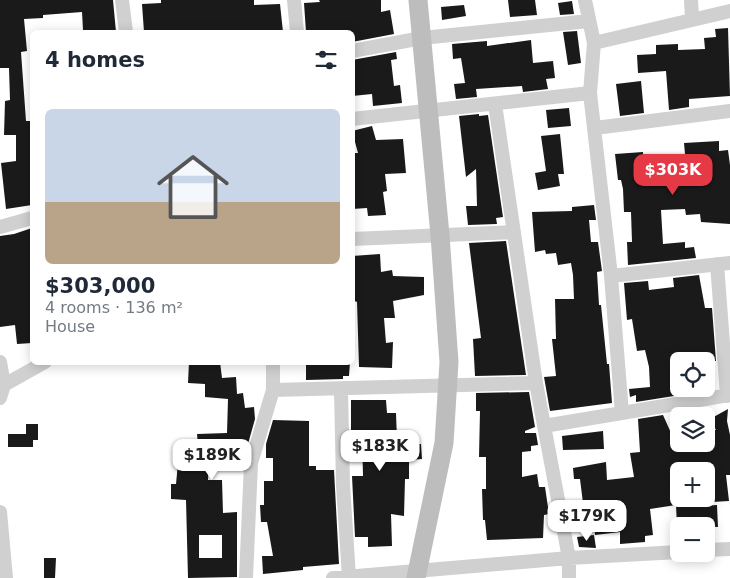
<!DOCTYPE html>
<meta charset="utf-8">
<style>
body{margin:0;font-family:"DejaVu Sans",sans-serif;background:#f6f6f7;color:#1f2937;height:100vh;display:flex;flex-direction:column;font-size:19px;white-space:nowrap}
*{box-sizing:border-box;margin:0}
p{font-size:16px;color:#747a83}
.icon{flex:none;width:28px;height:28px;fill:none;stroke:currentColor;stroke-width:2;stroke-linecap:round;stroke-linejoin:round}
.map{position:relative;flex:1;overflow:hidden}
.drawer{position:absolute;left:30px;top:30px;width:325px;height:335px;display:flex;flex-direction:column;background:#fff;border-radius:8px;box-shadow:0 2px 12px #0003}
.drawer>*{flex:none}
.controls{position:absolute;left:670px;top:352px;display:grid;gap:10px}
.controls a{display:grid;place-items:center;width:45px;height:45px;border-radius:8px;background:#fff;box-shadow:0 2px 12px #0003;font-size:25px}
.price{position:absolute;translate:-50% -42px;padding:0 11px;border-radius:10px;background:#fff;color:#222;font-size:16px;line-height:32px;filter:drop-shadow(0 1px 2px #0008)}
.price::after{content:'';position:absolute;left:50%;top:30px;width:15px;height:11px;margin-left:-8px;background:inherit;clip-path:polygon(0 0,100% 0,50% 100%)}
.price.active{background:#e63946;color:#fff}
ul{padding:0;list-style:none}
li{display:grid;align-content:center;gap:10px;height:265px;padding:0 15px}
li span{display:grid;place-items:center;height:155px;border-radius:8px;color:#555}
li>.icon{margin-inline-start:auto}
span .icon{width:90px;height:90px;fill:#fffc;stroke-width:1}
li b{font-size:21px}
h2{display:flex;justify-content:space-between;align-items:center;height:60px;padding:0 15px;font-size:21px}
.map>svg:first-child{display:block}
</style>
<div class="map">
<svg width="730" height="578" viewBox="0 0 730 578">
<rect width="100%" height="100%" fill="#fff"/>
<path fill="#1a1a1a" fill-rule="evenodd" d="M0 0H113L116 32 83 30 82 12 43 15V18L24 19 27 51 21 52 26 121H32V205L6 209 1 163 16 161V135H4L5 101 10 100 9 68H0Z
M161 0H254V5L280 4 283 32H144L142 4 161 3Z
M319 0H381V12L390 10 394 34 352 42V32H306L304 3 320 2Z
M508 0H535L537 15 510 17Z
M572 1 574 14 560 15 558 3Z
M464 5 466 16 442 20 441 7Z
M728 28 730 96 689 99V107L669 110 666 71 638 73 637 55 656 54V45L678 44V50L705 49 704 38 716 37 715 29Z
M577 31 581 63 568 65 563 32Z
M531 40 533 63 553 61 555 78 546 79 548 89 523 92 522 86 476 89 477 97 456 99 454 84 465 83 461 58 453 59 452 44 487 41V46Z
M396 52 397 59 391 60 394 86 400 85 402 103 373 106 372 94 352 96V60Z
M641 81 644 113 620 116 616 84Z
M569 108 571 126 548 128 546 110Z
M479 114V116L488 115 503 217 496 218 497 224 468 225 466 206H477L476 169 466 177 459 116Z
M372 126 376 140 403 139 406 173 385 174 387 191 383 192 386 215 368 216 367 208 352 209V153H358L352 131Z
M560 134 564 174H558L560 186 538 190 535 173 546 171 541 136Z
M719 141V151L728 150 730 165V224L701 222 700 214 686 215 685 209 661 210 663 244 685 242V248L694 247 696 258 628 265 627 242H632L631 212H624L623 189 621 180H618L615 154 643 152V158L685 154 684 143Z
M594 205 596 220H589L591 242H598L602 271 597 272 599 305H601L607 364H609L612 403 550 411 544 377 556 376 552 339H556L555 299H574L573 275 571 263 558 265 556 253 546 254 545 250 535 252 532 212 572 211V207Z
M32 228V343L17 344 15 325 0 327V236L14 234Z
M506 241 526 375 475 376 473 339 481 338 469 243Z
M380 254 381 272 392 270 393 276 424 277V295L393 301 395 318H384L386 343 393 342 392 368 359 367 357 302 352 300V256Z
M699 275 705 308H712L716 361H672L674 396 636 402V395L630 397 629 389 650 387 649 367 645 350 637 351 632 319 627 320 624 283 648 281 649 290 674 287 673 278Z
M189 362H220L222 378 236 377 237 394 243 393 245 408 254 407 255 419 248 444H240V453H209L208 480H222L223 513 237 512V577L188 578 186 500 171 499V484H176L178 463H186L187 444 198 445 197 434 227 433 228 399 205 397V384L188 383ZM199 535H222V558H199Z
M306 362H350L349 376H343V379L306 380Z
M529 392 535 427 525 431V433H536L538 445 531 446V451L522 452V477L537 474 539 487H545L549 514 544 515 543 538 487 540 485 520H483L482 489H486V457H479L480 411H476V393Z
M351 400H386L387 413H396L397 440H401V444H421L422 459 409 460V479H405L404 516 391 514 392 546 368 547V537H355L352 476H363L362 437 361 431H351Z
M728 409 727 421 730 435V475H726L729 501 712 502 709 471H679V499H687L688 507 717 505 718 527 677 526 676 505 650 509 653 535 645 536V542L620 544V532L595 535 593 510 584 511 580 479H574L573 468 606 462 607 480 634 477 630 453 640 452 638 419 663 415 676 444H707V440H711L709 430H716L710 419Z
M273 420 309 421V466H316V470H334L339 564 303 567V570L263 574 262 556H273L267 522H261L260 505H264V481H273V458H266V444Z
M26 424H38V440H33V447H8V434H26Z
M603 431 604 449 563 450 562 436Z
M594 535 596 548 579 547 577 537Z
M44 558H56L55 578H44Z"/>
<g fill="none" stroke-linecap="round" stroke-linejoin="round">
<path stroke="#d0d0d0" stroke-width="14" d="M122 0 126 32
M294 0 297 32
M585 0 594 43 590 93 611 276 622 413
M691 0 692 18
M594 43 730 11
M352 51 422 38 589 21
M495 104 536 383 569 558V578
M352 119 590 93
M595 128 730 111
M0 227 32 218
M352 239 514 232
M717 264 727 396
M611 276 730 263
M0 362 4 385 0 398
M4 385 45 362
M273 390 536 383
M341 390 343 485 349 577
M544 426 730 395
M0 512 6 578
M706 550 730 549
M246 578 251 463 273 390V362
M333 578 569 558 679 552"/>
<path stroke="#bdbdbd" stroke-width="19" d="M416 578 444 443 449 362 440 235 418 0"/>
</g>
</svg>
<div class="controls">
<a><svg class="icon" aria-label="locate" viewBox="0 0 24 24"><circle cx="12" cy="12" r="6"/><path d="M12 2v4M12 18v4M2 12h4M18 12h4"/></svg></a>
<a><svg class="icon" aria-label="layers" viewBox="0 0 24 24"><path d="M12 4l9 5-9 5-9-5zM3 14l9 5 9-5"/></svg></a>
<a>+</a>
<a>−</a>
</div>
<b class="price active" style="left:673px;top:196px">$303K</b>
<b class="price" style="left:380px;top:472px">$183K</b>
<b class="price" style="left:212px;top:481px">$189K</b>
<b class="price" style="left:587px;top:542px">$179K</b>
<section class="drawer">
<h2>4 homes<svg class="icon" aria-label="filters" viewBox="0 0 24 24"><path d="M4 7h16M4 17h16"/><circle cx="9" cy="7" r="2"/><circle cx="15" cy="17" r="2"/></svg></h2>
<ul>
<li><span style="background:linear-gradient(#c9d6e8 60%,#b9a48a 0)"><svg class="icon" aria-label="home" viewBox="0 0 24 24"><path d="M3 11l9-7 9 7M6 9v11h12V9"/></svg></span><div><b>$303,000</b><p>4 rooms · 136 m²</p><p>House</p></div></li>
</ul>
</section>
</div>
